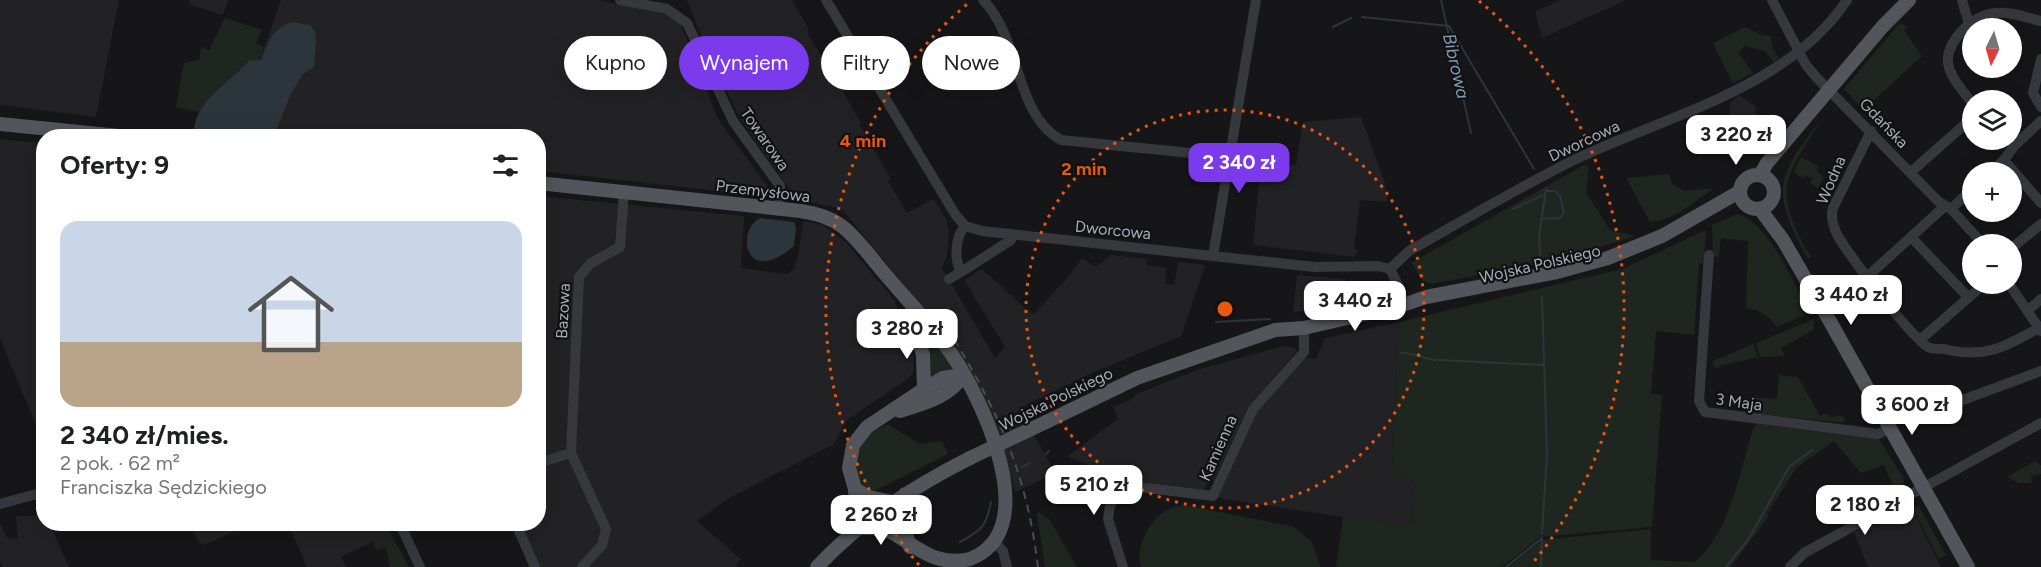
<!DOCTYPE html>
<html lang="pl">
<meta charset="utf-8">
<style>
body{margin:0;font-family:Figtree,sans-serif;background:#f2f2f2;color:#202124;height:100vh;display:flex;flex-direction:column;font-size:22px;white-space:nowrap}
*{box-sizing:border-box;margin:0}
p{font-size:20px;color:#757577}
.icon{flex:none;width:33px;height:33px;fill:none;stroke:currentColor;stroke-width:2;stroke-linecap:round;stroke-linejoin:round}
.map{position:relative;flex:1;overflow:hidden}
.drawer{position:absolute;left:36px;top:129px;width:510px;height:402px;display:flex;flex-direction:column;background:#fff;border-radius:24px;box-shadow:0 6px 24px #0002}
.drawer>*{flex:none}
.top-card{position:absolute;left:564px;top:36px;width:570px;height:54px;display:flex;gap:12px}
.needle{width:39px;rotate:185deg}
.tools{position:absolute;left:1962px;top:18px;display:grid;gap:12px}
.tools a{display:grid;place-items:center;width:60px;height:60px;border-radius:50%;background:#fff;box-shadow:0 6px 24px #0002;font-size:30px}
.price{position:absolute;translate:-50% -51px;padding:0 14px;border-radius:12px;background:#fff;color:#222;font-size:20px;line-height:39px;filter:drop-shadow(0 2px 3px #0008)}
.price::after{content:'';position:absolute;left:50%;top:36px;width:18px;height:14px;margin-left:-9px;background:inherit;clip-path:polygon(0 0,100% 0,50% 100%)}
.price.on{background:#7c3aed;color:#fff}
ul{padding:0;list-style:none}
li{display:grid;align-content:center;gap:12px;height:318px;padding:0 24px}
li+li{border-top:2px solid #e0e0e0}
li span{display:grid;place-items:center;height:186px;border-radius:18px;color:#555}
li>.icon{margin-inline-start:auto}
span .icon{width:108px;height:108px;fill:#fffc;stroke-width:1}
li b{font-size:26px}
h2{display:flex;justify-content:space-between;align-items:center;height:72px;padding:0 24px;font-size:26px}
.chip{padding:0 21px;border-radius:27px;background:#fff;box-shadow:0 6px 24px #0002;font-size:21px;line-height:54px}
.chip.on{background:#7c3aed;color:#fff}
.map>svg:first-child{display:block}
</style>
<div class="map">
<svg width="2041" height="567" viewBox="0 0 2041 567">
<rect width="100%" height="100%" fill="#161618"/>
<path fill="#222225" d="M0 0H119L96 117 0 105Z
M189 0H228L223 15 188 4Z
M281 0H597L678 17 718 119 770 190 771 197 539 171 538 136H274L291 94 303 74 315 31 310 25 293 22 260 60Z
M687 0H792L809 30 807 32 861 122 859 124 891 179 888 181 907 213 934 199 946 219 949 231 947 256 942 268 995 358 1005 347 964 280 982 269 1033 315 1068 277 1082 258 1095 267 1111 255 1147 259 1146 265 1167 268 1165 283 1174 285 1178 262 1205 265 1181 336 1092 373 1022 407 1024 419 1056 473 1015 492 1007 465 968 367 953 345 842 209 805 201 793 194 741 120 708 54Z
M1560 0H1626L1542 38 1535 12Z
M1739 95 1756 107 1755 114 1767 121 1770 114 1783 120 1758 148 1749 142 1728 140 1730 103Z
M1361 117 1384 180 1388 202 1360 200 1354 248 1358 251 1354 257 1253 245 1261 160 1296 165 1303 122Z
M0 139 43 143V443L0 338Z
M539 196 744 216 741 268 787 274 794 269 798 256 803 221 823 225 847 243 895 301 914 359 913 373 907 379 846 421 834 444 729 498 697 521 741 559 736 565 738 567H535L516 524H538Z
M1297 275 1346 279 1343 303 1293 313Z
M1399 322 1392 472 1415 482 1410 527 1217 498 1252 419 1265 401 1305 357 1316 359 1325 338Z
M1283 346 1293 347 1297 351 1248 407 1214 480H1208L1203 492 1134 480 1080 462 1068 456 1118 419 1113 407 1132 399 1136 394 1197 370Z
M1909 502 1941 567H1868L1854 532Z
M43 515 44 524H50L69 567H3L0 560V524L8 539 18 538 16 516Z
M190 524H250L205 545 199 543Z
M288 524H380L386 536 341 557 346 567H307Z"/>
<path fill="#1e261f" d="M225 18 262 30 256 43 264 47 260 60H249C233 80 212 91 199 112L176 107 184 63 199 60 201 47 209 50Z
M1903 24 1907 28 1904 30 1922 56 1863 110 1844 89 1898 25Z
M1745 27 1759 34 1771 36 1772 46 1779 59 1774 62 1765 51 1744 46 1739 54 1753 73 1733 83 1713 43Z
M1821 120C1811 138 1795 158 1789 178 1781 204 1798 236 1811 257L1808 259C1771 193 1775 177 1821 120Z
M1801 157 1818 166 1816 170 1824 178 1818 188 1810 183 1812 179 1806 175 1803 178 1794 172Z
M1584 165 1589 167 1586 192 1610 230 1635 236 1554 261 1431 284 1423 281 1411 263Z
M1669 174 1672 184 1685 191 1714 188C1695 201 1674 221 1650 222L1626 178Z
M1737 214C1770 223 1794 284 1809 313L1777 327C1770 318 1758 307 1746 309L1748 241 1721 238 1719 257 1713 256 1712 225Z
M1706 230 1704 263 1699 264 1694 335 1656 331 1651 394 1662 395 1652 527 1540 537 1502 567H1336L1343 516 1410 526 1415 482 1392 472 1399 322 1622 269Z
M1814 319 1813 330 1781 348 1785 356 1760 357 1756 343Z
M920 322 955 370 925 386Z
M1753 344 1758 357 1720 366 1718 369 1713 365V361Z
M1779 375 1798 377 1820 416 1825 413 1831 417 1840 415 1845 418 1844 423 1750 413 1752 397 1777 399Z
M888 424 920 444 942 441 948 454 870 493 858 481C852 453 861 435 888 424Z
M1758 424 1879 439 1904 479 1903 491 1897 495 1884 465 1861 473 1834 441 1796 468 1767 514 1768 517 1731 567H1509L1541 540 1651 529V560L1695 562C1731 530 1739 474 1753 429Z
M2035 461 2041 466V474L2031 476 2032 483H2019L2007 477Z
M1184 505 1294 527 1312 542 1321 567H1141C1134 541 1156 507 1184 505Z
M1917 506 1920 508 1946 555 1939 559 1913 508Z
M1039 512 1050 520 1077 567H1045L1037 515Z
M380 524H385L409 567H390L386 548 376 550 373 542 386 536 382 529 375 532 374 529 381 526Z"/>
<path fill="#2c353c" d="M293 22 310 25 315 31 316 41 314 67 303 74 291 94 274 136H217L194 130C197 98 230 84 249 60H261C269 41 272 28 293 22Z
M760 218 794 222 796 228 794 246C745 288 735 231 760 218Z"/>
<g fill="none" stroke-linecap="round" stroke-linejoin="round">
<path stroke="#2c353c" stroke-width="2" d="M1441 0 1471 133
M1362 17 1449 26
M1449 26 1534 169
M1333 27 1351 18
M1513 209 1545 194
M1541 219 1560 218 1564 213 1560 196 1555 191H1546
M1540 255 1539 237 1546 188
M1216 322 1270 319
M1401 353C1414 352 1423 359 1436 360
M1439 360 1544 365
M1046 454 1049 451
M1022 467 1030 463
M1542 534 1547 454 1542 297
M960 542C982 530 986 527 991 502
M1506 567 1542 538
M1541 567 1542 538
M1726 567 1748 540 1789 467 1812 450"/>
<path stroke="#37383d" stroke-width="10" d="M620 0 667 9 687 23 733 121 780 186V209
M826 0 955 214 965 226 982 231 1315 267 1378 266 1390 269 1398 285 1403 305
M983 0C1021 38 1014 114 1061 140L1231 157
M1772 0 1806 65 1817 78 1938 201 1951 209 1983 244
M1962 0 1969 24
M2041 59 2033 93 2041 107
M1972 103C1964 92 1950 78 1948 63 1946 40 1974 15 1995 13 2010 11 2027 18 2041 21
M1871 131 1833 208C1830 218 1834 229 1839 238 1851 257 1913 341 1930 348 1934 349 1940 349 1944 349 1984 359 2005 347 2039 328
M2004 160 2041 203
M1911 172 1972 118
M1991 172 2004 160 2014 146 2041 121
M1951 209 1972 189
M965 226C955 237 954 260 961 272L1011 240 1012 234
M1911 237 1968 297
M2012 248 2041 224
M1709 255 1699 401 1705 412 1878 434 1890 428
M1213 256 1256 0
M1390 269 1409 251C1464 220 1519 187 1576 159 1666 116 1789 88 1847 0
M1868 276 1945 206
M949 279 961 272
M2009 284 2041 331
M2027 311 2041 299
M1920 340 1984 284
M1930 412 2041 371
M538 463 571 453
M0 504 44 492
M400 524 420 567
M516 524 535 567
M994 541 1003 551 1007 567
M582 567 602 545 606 529 571 453 579 277 591 263 620 247 624 192
M1123 567 1108 519 1110 506 1117 493 1131 486 1213 496 1253 409 1304 352V328
M1790 567 1804 553 2041 423"/>
<path stroke="#53555c" stroke-width="14" d="M0 124 119 136
M1740 192a17 17 0 1 1 34 0a17 17 0 1 1-34 0Z
M1760 175 1767 163 1883 26 1909 0
M538 183 801 211C817 214 830 217 843 227 859 240 872 259 885 274 912 306 943 337 964 374 989 419 1040 532 970 559 936 567 918 548 893 533 882 527 869 528 857 528
M1760 209 1783 240 1823 309 1968 567
M924 389 943 378 964 375
M900 411C925 403 949 397 964 375
M1046 422 1137 378 1275 330 1304 328 1403 305 1426 297 1557 272 1608 258 1662 236 1739 192
M855 489 869 497 892 502
M905 494 902 519 910 547
M857 528 855 489 849 468 853 445 867 427 924 389 923 355 913 321 918 312
M817 567C861 520 913 487 970 458"/>
<path stroke="#4a4c52" stroke-width="2" stroke-dasharray="8 6" stroke-linecap="butt" d="M954 339C1001 417 1027 476 1038 567"/>
<path stroke="#53555c" stroke-width="14" d="M970 458 1046 422"/>
</g>
<g fill="none" stroke="#e8590c" stroke-width="3" stroke-dasharray="3 6">
<circle cx="1225" cy="309" r="199"/>
<path d="M919 565A399 399 0 0 1 971 1M1479 1A399 399 0 0 1 1531 565"/>
</g>
<g text-anchor="middle" dominant-baseline="central" stroke-width="4.5" stroke-linejoin="round" paint-order="stroke">
<g font-size="16" fill="#a8adb8" stroke="#111113">
<text transform="translate(1884 123) rotate(46)">Gdańska</text>
<text transform="translate(765 139) rotate(55)">Towarowa</text>
<text transform="translate(1584 141) rotate(-25)">Dworcowa</text>
<text transform="translate(1831 180) rotate(-67)">Wodna</text>
<text transform="translate(763 191) rotate(7)">Przemysłowa</text>
<text transform="translate(1113 230) rotate(6)">Dworcowa</text>
<text transform="translate(1540 264) rotate(-13)">Wojska Polskiego</text>
<text transform="translate(563 311) rotate(-87)">Bazowa</text>
<text transform="translate(1056 399) rotate(-26)">Wojska Polskiego</text>
<text transform="translate(1739 402) rotate(8)">3 Maja</text>
<text transform="translate(1218 448) rotate(-66)">Kamienna</text>
</g>
<g font-size="18" font-style="italic" fill="#7f9bb3" stroke="#111113">
<text transform="translate(1456 66) rotate(77)">Bibrowa</text>
</g>
</g>
<circle cx="1225" cy="309" r="9" fill="#e8590c" stroke="#111113" stroke-width="3"/>
<g font-size="18" text-anchor="middle" font-weight="bold" fill="#e8590c" stroke="#111113" stroke-width="4.5" stroke-linejoin="round" paint-order="stroke">
<text x="863" y="147">4 min</text>
<text x="1084" y="175">2 min</text>
</g>
</svg>
<div class="tools">
<a><svg class="needle" viewBox="-14 -14 28 28"><path d="M0-13l5 13h-10z" fill="#e53935"/><path d="M0 13l5-13h-10z" fill="#757577"/></svg></a>
<a><svg class="icon" aria-label="layers" viewBox="0 0 24 24"><path d="M12 4l9 5-9 5-9-5zM3 14l9 5 9-5"/></svg></a>
<a>+</a>
<a>−</a>
</div>
<b class="price" style="left:1736px;top:166px">3 220 zł</b>
<b class="price on" style="left:1239px;top:194px">2 340 zł</b>
<b class="price" style="left:1851px;top:326px">3 440 zł</b>
<b class="price" style="left:1355px;top:332px">3 440 zł</b>
<b class="price" style="left:907px;top:360px">3 280 zł</b>
<b class="price" style="left:1912px;top:436px">3 600 zł</b>
<b class="price" style="left:1094px;top:516px">5 210 zł</b>
<b class="price" style="left:1865px;top:536px">2 180 zł</b>
<b class="price" style="left:881px;top:546px">2 260 zł</b>
<div class="top-card">
<a class="chip">Kupno</a>
<a class="chip on">Wynajem</a>
<a class="chip">Filtry</a>
<a class="chip">Nowe</a>
</div>
<section class="drawer">
<h2>Oferty: 9<svg class="icon" aria-label="filters" viewBox="0 0 24 24"><path d="M4 7h16M4 17h16"/><circle cx="9" cy="7" r="2"/><circle cx="15" cy="17" r="2"/></svg></h2>
<ul>
<li><span style="background:linear-gradient(#c9d6e8 65%,#b9a48a 0)"><svg class="icon" aria-label="home" viewBox="0 0 24 24"><path d="M3 11l9-7 9 7M6 9v11h12V9"/></svg></span><div><b>2 340 zł/mies.</b><p>2 pok. · 62 m²</p><p>Franciszka Sędzickiego</p></div></li>
</ul>
</section>
</div>
